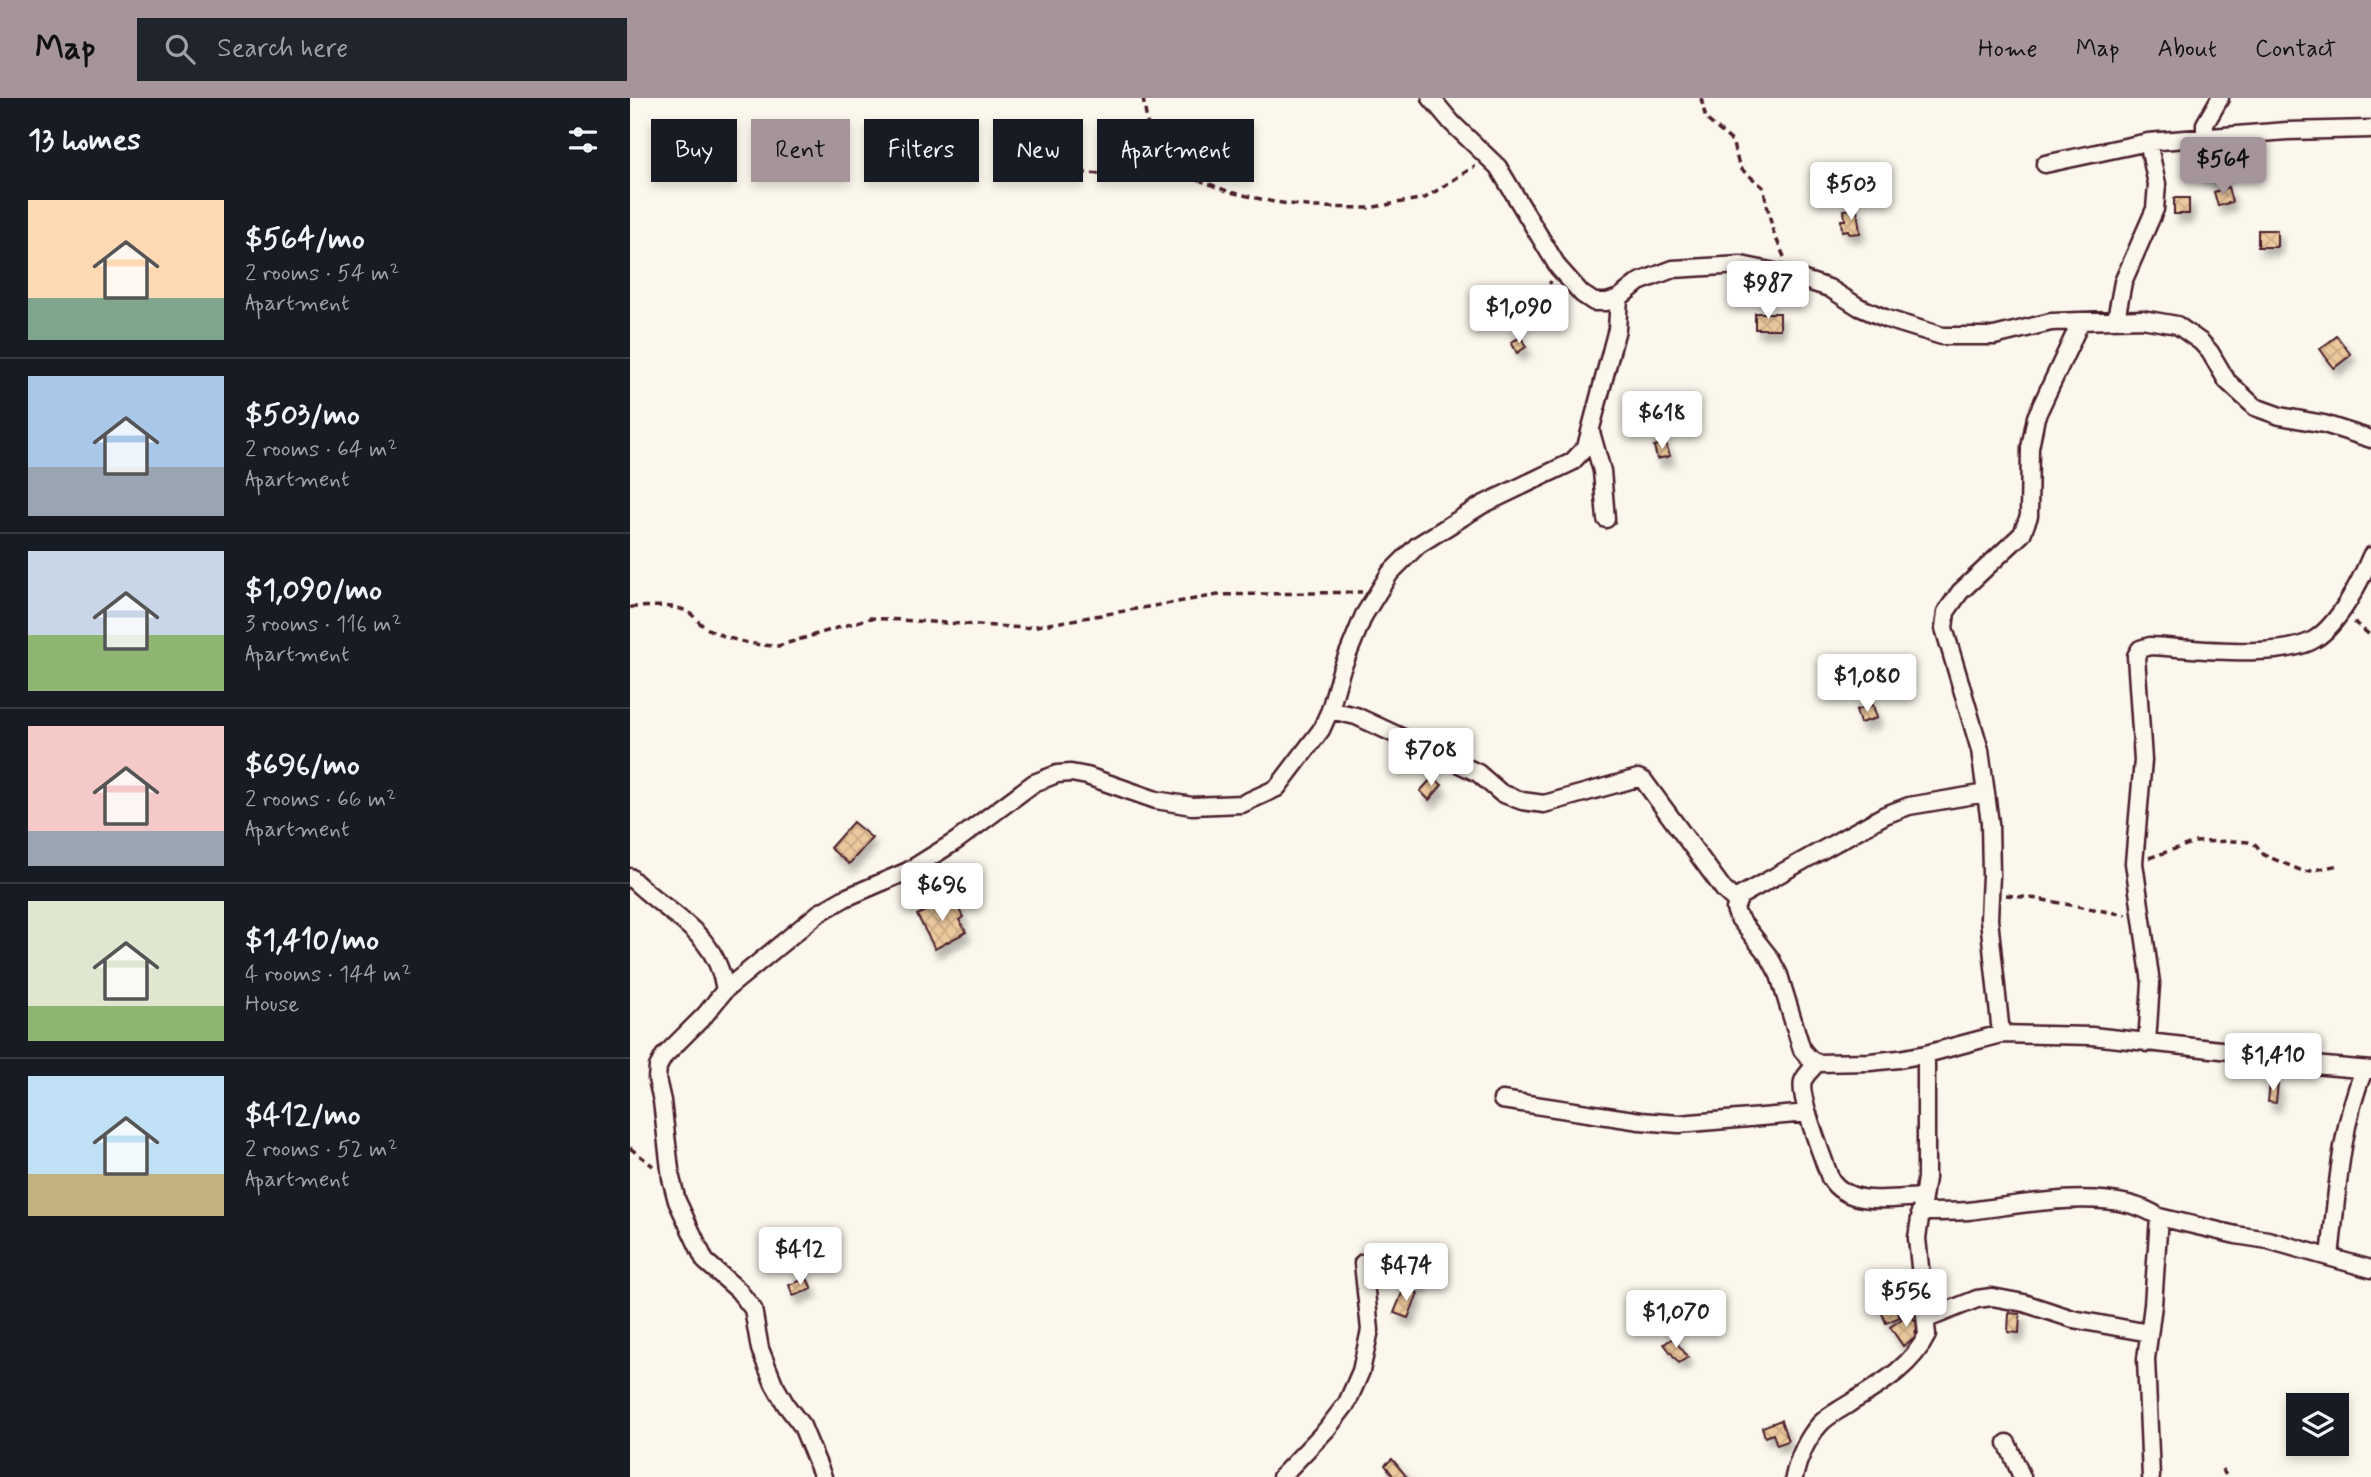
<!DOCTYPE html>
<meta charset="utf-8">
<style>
body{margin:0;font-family:Mynerve,sans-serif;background:#20242c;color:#f1f3f6;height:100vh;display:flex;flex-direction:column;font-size:26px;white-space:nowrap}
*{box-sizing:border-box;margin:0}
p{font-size:23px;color:#9ea1a6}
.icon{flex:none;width:38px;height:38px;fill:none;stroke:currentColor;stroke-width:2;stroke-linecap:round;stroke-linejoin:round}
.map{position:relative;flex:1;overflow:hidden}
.drawer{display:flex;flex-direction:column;background:#171b24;width:630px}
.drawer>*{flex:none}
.top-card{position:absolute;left:21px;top:21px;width:665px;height:63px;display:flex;gap:14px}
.controls{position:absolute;left:1656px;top:1295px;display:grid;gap:14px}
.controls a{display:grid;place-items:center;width:63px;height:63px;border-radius:0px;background:#171b24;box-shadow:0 4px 10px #0003;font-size:35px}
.price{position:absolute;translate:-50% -60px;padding:0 16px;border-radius:7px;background:#fff;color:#222;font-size:23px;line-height:46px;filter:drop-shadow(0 2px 4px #0008)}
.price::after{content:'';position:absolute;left:50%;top:42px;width:21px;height:16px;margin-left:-10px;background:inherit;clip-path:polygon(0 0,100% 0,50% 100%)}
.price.selected{background:#a6949b;color:#111}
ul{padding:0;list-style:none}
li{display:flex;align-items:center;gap:21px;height:175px;padding:0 28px}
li+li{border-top:2px solid #363941}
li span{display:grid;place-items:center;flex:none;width:196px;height:140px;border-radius:0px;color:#555}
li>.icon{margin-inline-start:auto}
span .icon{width:84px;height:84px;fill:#fffc;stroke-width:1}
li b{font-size:30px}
h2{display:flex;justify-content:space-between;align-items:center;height:84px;padding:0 28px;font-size:30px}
.tag{padding:0 24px;border-radius:0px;background:#171b24;box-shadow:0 4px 10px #0003;font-size:24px;line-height:63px}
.tag.selected{background:#a6949b;color:#111}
header{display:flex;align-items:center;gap:42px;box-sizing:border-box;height:98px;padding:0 35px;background:#a6949b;color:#111}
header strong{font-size:33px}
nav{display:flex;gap:38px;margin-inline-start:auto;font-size:24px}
.search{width:490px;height:63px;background:#20242c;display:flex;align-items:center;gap:18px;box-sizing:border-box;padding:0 24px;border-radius:0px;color:#9ea1a6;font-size:26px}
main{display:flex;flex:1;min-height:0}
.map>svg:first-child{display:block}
</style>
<header>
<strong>Map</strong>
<div class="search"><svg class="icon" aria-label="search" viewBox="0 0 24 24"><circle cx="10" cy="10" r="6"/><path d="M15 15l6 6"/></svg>Search here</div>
<nav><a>Home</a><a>Map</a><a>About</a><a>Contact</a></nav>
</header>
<main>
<section class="drawer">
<h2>13 homes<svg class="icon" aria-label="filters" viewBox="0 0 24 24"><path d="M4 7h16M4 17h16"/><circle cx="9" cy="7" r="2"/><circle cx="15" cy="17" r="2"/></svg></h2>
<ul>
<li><span style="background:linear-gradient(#ffd9b3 70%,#7fa58c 0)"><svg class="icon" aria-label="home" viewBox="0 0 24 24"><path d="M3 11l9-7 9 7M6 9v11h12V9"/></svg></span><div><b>$564/mo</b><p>2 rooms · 54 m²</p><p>Apartment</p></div></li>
<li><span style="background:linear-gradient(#a9c7e8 65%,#9aa5b1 0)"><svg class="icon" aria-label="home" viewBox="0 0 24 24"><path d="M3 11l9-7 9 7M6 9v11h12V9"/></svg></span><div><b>$503/mo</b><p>2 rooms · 64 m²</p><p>Apartment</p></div></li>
<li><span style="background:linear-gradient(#c9d6e8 60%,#8fb573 0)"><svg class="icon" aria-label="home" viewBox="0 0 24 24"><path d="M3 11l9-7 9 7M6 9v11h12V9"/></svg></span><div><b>$1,090/mo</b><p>3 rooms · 116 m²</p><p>Apartment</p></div></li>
<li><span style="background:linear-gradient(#f6c9c9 75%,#9aa5b1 0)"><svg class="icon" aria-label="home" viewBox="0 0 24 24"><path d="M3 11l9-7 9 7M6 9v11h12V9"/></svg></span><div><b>$696/mo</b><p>2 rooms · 66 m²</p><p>Apartment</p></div></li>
<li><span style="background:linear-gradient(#dfe7d0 75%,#8fb573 0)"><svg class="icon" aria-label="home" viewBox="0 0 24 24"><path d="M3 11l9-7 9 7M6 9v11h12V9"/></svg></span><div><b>$1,410/mo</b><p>4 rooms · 144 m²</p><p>House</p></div></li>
<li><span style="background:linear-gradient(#bfe0f5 70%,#c2b280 0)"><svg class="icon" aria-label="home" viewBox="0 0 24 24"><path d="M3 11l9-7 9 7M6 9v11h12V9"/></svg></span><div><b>$412/mo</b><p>2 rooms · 52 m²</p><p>Apartment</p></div></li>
</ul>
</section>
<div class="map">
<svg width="1741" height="1379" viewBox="0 0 1741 1379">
<defs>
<pattern id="building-cross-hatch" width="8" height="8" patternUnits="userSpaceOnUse" patternTransform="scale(1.75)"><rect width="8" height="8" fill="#ecc99d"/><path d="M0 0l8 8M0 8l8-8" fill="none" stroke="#ccac87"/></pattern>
<filter id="shadow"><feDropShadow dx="4.5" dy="8" stdDeviation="3.5" flood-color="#0004"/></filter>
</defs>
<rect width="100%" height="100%" fill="#fbf7ec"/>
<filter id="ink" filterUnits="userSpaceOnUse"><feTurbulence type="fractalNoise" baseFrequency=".0143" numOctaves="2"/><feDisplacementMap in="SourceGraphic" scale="14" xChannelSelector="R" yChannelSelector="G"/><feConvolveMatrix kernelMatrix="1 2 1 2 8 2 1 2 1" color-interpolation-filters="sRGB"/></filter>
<g filter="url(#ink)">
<path fill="url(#building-cross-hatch)" stroke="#4a1f2b" stroke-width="2" filter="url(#shadow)" d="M1572 63 1593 68 1590 84 1568 78Z
M1598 89 1602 104 1588 108 1584 94Z
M1544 100H1559V116H1544Z
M1227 110 1230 135 1219 136 1218 132 1212 133 1211 122H1215L1214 112Z
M1628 132H1647V149H1628Z
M1125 215H1150V231H1125Z
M1707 238 1721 257 1704 270 1690 251Z
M891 239 896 249 887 255 881 244Z
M1036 345 1040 358 1027 361 1024 348Z
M1243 607 1247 620 1230 625 1226 612Z
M803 679 812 687 799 702 790 693Z
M223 724 242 740 219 766 200 750Z
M322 799 333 819 329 822 336 834 305 851 287 817Z
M1640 984 1648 985 1646 1005 1638 1004Z
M764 1153 788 1161 784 1173 760 1165Z
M784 1174 794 1176 791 1189 782 1187Z
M177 1180 182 1191 163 1198 159 1187Z
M774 1190 788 1195 778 1220 764 1215Z
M1260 1206 1261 1209 1265 1208 1270 1219 1256 1225 1250 1211Z
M1276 1213 1278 1217 1280 1216 1290 1230 1285 1234 1288 1238 1273 1248 1260 1229 1273 1220 1270 1217Z
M1379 1215 1390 1216 1389 1235 1378 1234Z
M1043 1240 1058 1259 1049 1265 1034 1246Z
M1151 1322 1158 1343 1147 1347 1143 1336 1135 1339 1132 1329Z
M762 1361 777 1379H764L755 1367Z"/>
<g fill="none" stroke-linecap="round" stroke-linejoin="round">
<defs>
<path id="minor" d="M801 0 822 25 868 69 928 169 952 196 964 204H977L989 200 1009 184 1043 171 1111 167 1159 177 1199 190 1229 209 1257 221 1312 238H1364L1421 224 1512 221 1547 227 1571 244 1580 254 1597 283 1625 309 1650 318 1694 326 1741 341
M1575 41V26L1590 0
M1415 66 1518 44 1657 33 1741 31
M1486 221 1493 184 1525 111 1527 86 1518 44
M961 334 972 373 976 421
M700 612 726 618 827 665 848 675 871 695 892 703 914 706 1008 680 1014 683 1094 792 1107 804
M1356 695 1279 708 1255 717 1110 798 1105 811 1108 819 1140 860 1149 877 1172 952 1180 961 1187 965 1240 964 1269 961 1296 956 1371 936 1462 938 1600 953 1672 966 1741 972
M0 779C38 818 86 832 95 892
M1371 936 1359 821 1361 777 1360 725 1350 652 1314 530 1316 514 1330 494 1392 436 1399 418 1400 350 1406 319 1451 223
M1517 945 1521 885 1504 765 1513 662 1506 558 1510 551 1520 548C1559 550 1652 562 1685 541 1709 526 1730 484 1741 458
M1187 965C1183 970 1175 977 1173 983 1168 998 1194 1062 1200 1080 1218 1110 1263 1100 1293 1099
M872 1002 1010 1023 1049 1026 1178 1015
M1290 1114C1306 1114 1322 1114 1338 1113 1392 1107 1482 1087 1529 1119L1606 1137 1638 1142 1741 1171
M1700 1159C1707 1097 1710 1030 1734 972
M1297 1221 1347 1201 1362 1199 1394 1205 1443 1221 1519 1235
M1377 1345 1392 1379
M193 1379 172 1328 156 1307 144 1286 130 1251 123 1211 108 1192 75 1163 47 1103 41 1080 32 1003 27 981 28 969 34 958 75 917 95 892 189 815 215 800 278 773 326 743 404 685 427 676 441 675 457 678 526 702 562 708 612 706 647 690 691 632 700 612 711 573 734 517 760 475 788 447 852 407 942 364 956 349 987 231 989 200
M651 1379 697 1331 717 1305 731 1273 740 1232 733 1165
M1164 1379C1168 1361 1177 1340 1190 1326 1197 1318 1208 1313 1217 1307 1247 1288 1281 1270 1297 1237L1287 1140 1296 1080V956
M1521 1379 1516 1261 1523 1207 1529 1119"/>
</defs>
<use href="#minor" stroke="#4a1f2b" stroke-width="21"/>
<path stroke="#4a1f2b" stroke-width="3.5" stroke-dasharray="7 5" stroke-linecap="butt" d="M513 0 525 71
M1071 0 1076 21 1102 43 1110 70 1133 89 1143 133 1155 161
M426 73 488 77 525 71 569 82 600 94 644 104 685 109 739 110 795 100 845 68
M898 229 921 183
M0 509C18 509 37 506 54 512 62 514 67 524 75 529 94 541 125 548 148 548L240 520 395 530 588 497 732 494
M1724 524 1741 538
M1519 760 1565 744 1603 743 1618 744 1626 747 1634 757 1675 774 1709 767
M1376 797 1408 801 1496 817
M0 1050 23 1068
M1592 1371 1597 1379"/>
<use href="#minor" stroke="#fbf7ec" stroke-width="16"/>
</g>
</g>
</svg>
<div class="controls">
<a><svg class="icon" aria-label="layers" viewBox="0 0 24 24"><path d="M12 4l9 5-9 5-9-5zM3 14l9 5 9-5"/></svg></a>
</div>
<b class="price selected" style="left:1593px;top:99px">$564</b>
<b class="price" style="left:1221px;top:124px">$503</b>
<b class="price" style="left:1138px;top:223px">$987</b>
<b class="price" style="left:889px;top:247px">$1,090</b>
<b class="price" style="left:1032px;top:353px">$618</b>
<b class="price" style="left:1237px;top:616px">$1,080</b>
<b class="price" style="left:801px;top:690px">$708</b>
<b class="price" style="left:312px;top:825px">$696</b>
<b class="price" style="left:1643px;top:995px">$1,410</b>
<b class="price" style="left:170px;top:1189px">$412</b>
<b class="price" style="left:776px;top:1205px">$474</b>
<b class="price" style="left:1276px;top:1231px">$556</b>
<b class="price" style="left:1046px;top:1252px">$1,070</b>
<div class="top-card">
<a class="tag">Buy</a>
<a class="tag selected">Rent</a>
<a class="tag">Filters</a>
<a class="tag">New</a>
<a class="tag">Apartment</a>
</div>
</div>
</main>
